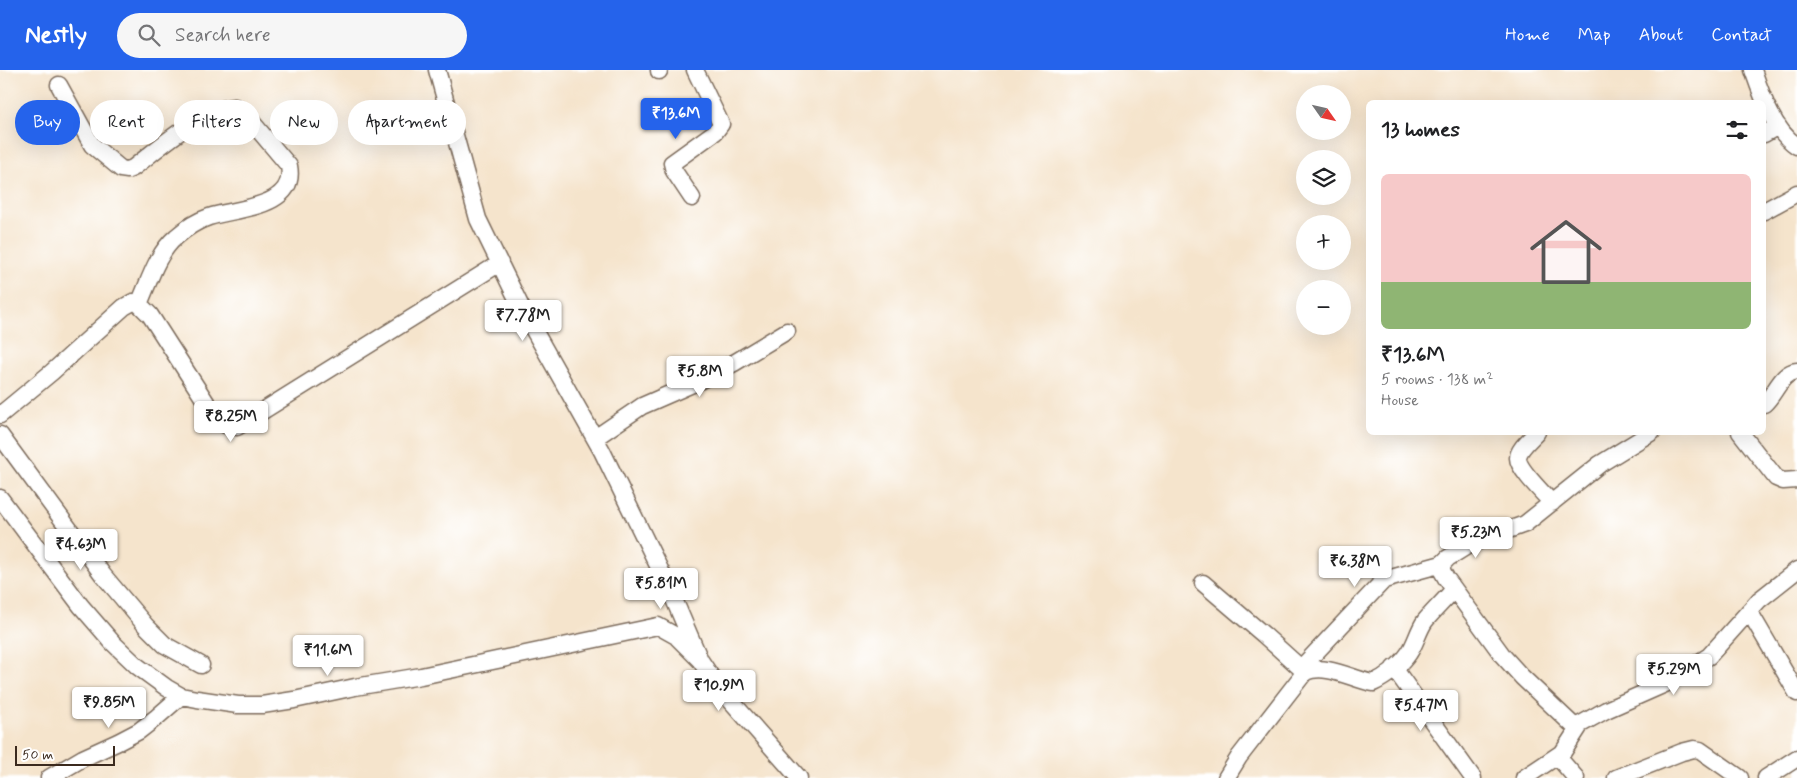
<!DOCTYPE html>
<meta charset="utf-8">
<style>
body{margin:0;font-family:Mynerve,sans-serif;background:#f6f6f6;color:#202124;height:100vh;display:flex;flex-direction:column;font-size:19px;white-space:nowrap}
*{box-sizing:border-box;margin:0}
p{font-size:16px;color:#757577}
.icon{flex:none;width:28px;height:28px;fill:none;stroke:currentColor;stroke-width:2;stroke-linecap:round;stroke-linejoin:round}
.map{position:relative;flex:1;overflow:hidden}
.side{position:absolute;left:1366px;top:30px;width:400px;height:335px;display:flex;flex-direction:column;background:#fff;border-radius:8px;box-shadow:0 5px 20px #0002}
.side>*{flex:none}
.banner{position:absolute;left:15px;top:30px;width:475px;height:45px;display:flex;gap:10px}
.needle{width:32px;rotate:124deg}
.controls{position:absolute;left:1296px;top:15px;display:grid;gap:10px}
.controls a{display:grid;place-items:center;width:55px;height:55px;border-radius:50%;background:#fff;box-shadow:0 5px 20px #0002;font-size:25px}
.scale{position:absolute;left:15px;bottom:12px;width:100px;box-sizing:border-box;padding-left:5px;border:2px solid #3b2a1e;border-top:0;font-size:14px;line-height:18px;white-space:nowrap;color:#3b2a1e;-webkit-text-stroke:4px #fff;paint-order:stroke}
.price{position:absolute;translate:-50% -42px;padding:0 11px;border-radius:5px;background:#fff;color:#222;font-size:16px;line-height:32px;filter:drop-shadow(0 1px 2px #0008)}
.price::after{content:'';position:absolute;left:50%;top:30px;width:15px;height:11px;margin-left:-8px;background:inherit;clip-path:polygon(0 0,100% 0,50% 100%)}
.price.active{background:#2563eb;color:#fff}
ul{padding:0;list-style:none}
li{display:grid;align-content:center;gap:10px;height:265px;padding:0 15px}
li+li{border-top:1px solid #e0e0e0}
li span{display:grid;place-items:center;height:155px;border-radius:8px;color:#555}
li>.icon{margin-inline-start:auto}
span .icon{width:90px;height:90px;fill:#fffc;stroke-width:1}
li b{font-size:21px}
h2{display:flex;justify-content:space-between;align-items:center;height:60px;padding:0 15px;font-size:21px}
.tag{padding:0 18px;border-radius:22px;background:#fff;box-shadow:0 5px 20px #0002;font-size:18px;line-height:45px}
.tag.active{background:#2563eb;color:#fff}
header{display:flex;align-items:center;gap:30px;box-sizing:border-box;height:70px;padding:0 25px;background:#2563eb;color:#fff}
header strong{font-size:24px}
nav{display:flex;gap:28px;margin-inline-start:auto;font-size:18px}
.search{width:350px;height:45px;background:#f6f6f6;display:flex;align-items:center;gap:12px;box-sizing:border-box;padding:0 18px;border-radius:28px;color:#757577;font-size:19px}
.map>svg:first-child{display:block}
</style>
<header>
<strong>Nestly</strong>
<div class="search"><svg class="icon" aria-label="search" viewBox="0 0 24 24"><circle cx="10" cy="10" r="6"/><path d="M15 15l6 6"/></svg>Search here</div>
<nav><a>Home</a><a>Map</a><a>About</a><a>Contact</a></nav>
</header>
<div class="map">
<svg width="1797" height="708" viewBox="0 0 1797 708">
<rect width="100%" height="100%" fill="#fff"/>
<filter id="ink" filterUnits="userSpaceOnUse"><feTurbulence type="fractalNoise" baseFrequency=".02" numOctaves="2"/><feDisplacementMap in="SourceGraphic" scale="10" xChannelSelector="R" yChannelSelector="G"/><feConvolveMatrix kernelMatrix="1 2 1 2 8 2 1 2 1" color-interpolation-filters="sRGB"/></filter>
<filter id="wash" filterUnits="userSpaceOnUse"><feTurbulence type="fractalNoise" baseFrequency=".0096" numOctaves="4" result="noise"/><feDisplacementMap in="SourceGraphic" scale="20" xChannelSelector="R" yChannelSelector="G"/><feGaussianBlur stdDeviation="1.12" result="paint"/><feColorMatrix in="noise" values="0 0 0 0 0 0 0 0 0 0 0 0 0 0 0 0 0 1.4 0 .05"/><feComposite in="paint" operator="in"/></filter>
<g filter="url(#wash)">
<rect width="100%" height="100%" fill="#f5e4cc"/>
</g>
<g filter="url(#ink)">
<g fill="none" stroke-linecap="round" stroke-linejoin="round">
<defs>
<path id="minor" d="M437 0 478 149 522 239 602 381 670 520 700 590 716 614 799 708
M659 0V1
M1753 0C1762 26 1773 60 1797 76
M59 15 92 75 121 99 128 100 133 98C159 78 202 39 235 37L246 45 289 96C297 138 236 138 209 147 197 151 185 159 176 167 157 183 149 212 139 234
M1764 64 1778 56
M692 128 674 101 672 93 715 62 721 54 695 0
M1764 141 1797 123
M1764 334C1775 325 1781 302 1797 301
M0 345 52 302 124 237 133 232 139 234 150 245 213 343 226 355 237 357 500 193
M1537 362C1531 369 1518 379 1518 388 1518 399 1544 424 1552 433
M1740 362 1776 408 1783 411 1797 410
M0 365 103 505 146 556 165 575 201 595
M595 368 642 336 697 312 734 293 787 261
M0 428 81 536 113 573 137 596 167 618 181 626 197 629 238 635H262L294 630 355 617 421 606 658 556 676 566 700 590
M1203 513 1264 565 1305 602
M1749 541 1797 623
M1301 598 1384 510 1442 494
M1394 598 1473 708
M1577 659 1522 607 1503 586 1446 508 1442 501V494L1448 488 1472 473 1525 454 1600 394 1652 362
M1557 686 1576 708
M49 708 83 688 118 672 139 661 157 647 181 626
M1226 708 1239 687 1305 602C1327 593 1351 609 1373 613 1386 607 1401 595 1409 583 1416 573 1418 561 1425 551 1434 540 1445 530 1454 519
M1524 708 1563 682 1581 654 1606 640 1665 614 1709 586 1759 530 1797 500
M1616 708 1682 682 1694 679 1700 680 1740 708
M1766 708 1797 688"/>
</defs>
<use href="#minor" stroke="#7c6b5b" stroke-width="19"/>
<use href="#minor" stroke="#fff" stroke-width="16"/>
</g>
</g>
</svg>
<div class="controls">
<a><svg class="needle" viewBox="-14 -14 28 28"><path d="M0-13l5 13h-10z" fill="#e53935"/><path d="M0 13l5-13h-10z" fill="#757577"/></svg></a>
<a><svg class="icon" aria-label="layers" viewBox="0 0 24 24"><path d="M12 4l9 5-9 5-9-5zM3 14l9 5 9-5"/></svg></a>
<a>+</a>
<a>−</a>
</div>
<div class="scale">50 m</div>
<b class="price active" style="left:676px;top:70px">₹13.6M</b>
<b class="price" style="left:523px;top:272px">₹7.78M</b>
<b class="price" style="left:700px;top:328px">₹5.8M</b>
<b class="price" style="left:231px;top:373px">₹8.25M</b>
<b class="price" style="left:1476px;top:489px">₹5.23M</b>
<b class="price" style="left:81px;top:501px">₹4.63M</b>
<b class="price" style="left:1355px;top:518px">₹6.38M</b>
<b class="price" style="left:661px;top:540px">₹5.81M</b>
<b class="price" style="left:328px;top:607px">₹11.6M</b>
<b class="price" style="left:1674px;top:626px">₹5.29M</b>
<b class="price" style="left:719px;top:642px">₹10.9M</b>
<b class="price" style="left:109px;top:659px">₹9.85M</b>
<b class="price" style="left:1421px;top:662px">₹5.47M</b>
<div class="banner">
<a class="tag active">Buy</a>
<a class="tag">Rent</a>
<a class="tag">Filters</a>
<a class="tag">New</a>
<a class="tag">Apartment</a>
</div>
<section class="side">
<h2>13 homes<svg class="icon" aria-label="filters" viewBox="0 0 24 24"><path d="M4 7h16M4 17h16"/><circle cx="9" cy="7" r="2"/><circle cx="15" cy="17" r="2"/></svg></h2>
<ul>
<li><span style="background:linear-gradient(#f6c9c9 70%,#8fb573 0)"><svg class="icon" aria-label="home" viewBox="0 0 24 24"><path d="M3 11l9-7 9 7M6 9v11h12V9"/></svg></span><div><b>₹13.6M</b><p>5 rooms · 138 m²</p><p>House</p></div></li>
</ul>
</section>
</div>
